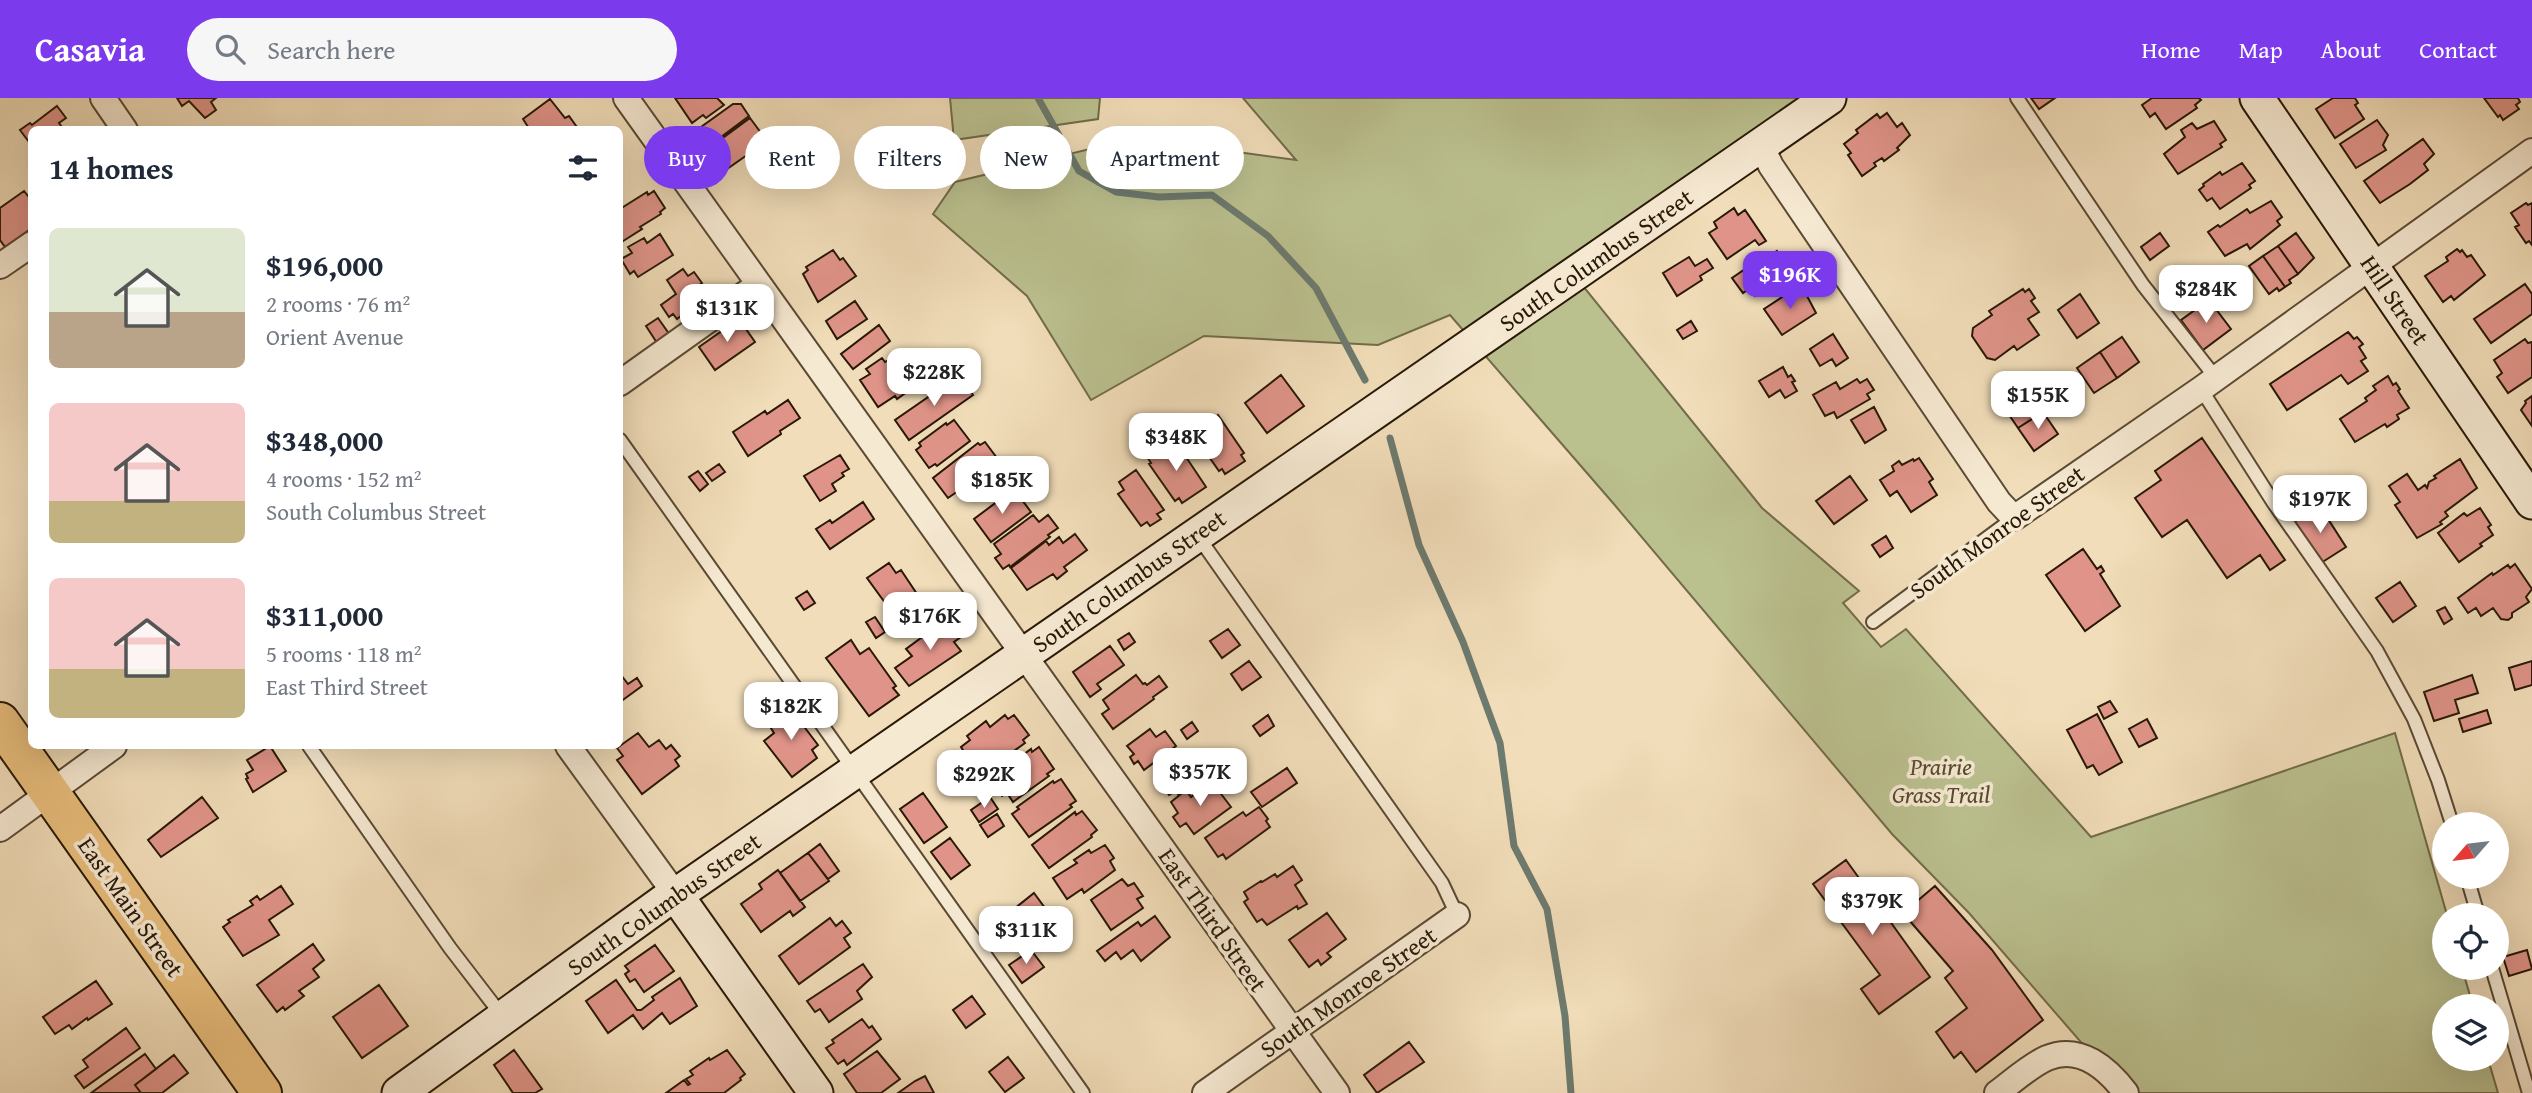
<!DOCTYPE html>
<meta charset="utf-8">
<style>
body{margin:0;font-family:"Gentium Book Plus",serif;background:#f6f6f7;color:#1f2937;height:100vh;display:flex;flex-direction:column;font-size:26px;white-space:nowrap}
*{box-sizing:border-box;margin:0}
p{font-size:23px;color:#747a83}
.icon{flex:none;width:38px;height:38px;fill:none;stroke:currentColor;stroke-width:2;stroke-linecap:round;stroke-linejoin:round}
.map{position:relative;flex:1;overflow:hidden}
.drawer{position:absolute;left:28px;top:28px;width:595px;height:623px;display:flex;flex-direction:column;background:#fff;border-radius:10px;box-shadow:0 7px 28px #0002}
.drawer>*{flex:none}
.top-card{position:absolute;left:644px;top:28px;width:665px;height:63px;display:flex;gap:14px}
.needle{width:46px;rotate:242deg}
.controls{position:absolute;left:2432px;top:714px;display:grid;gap:14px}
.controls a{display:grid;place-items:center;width:77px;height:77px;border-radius:50%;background:#fff;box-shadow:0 7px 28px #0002;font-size:35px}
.price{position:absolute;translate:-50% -60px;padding:0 16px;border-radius:14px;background:#fff;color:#222;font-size:23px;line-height:46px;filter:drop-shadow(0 2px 4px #0008)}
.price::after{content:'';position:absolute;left:50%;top:42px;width:21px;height:16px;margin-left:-10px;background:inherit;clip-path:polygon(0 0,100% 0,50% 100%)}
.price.active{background:#7c3aed;color:#fff}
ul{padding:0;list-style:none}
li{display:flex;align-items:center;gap:21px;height:175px;padding:0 21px}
li span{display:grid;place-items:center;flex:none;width:196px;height:140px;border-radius:10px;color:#555}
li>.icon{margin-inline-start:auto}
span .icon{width:84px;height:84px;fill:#fffc;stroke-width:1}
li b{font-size:30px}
h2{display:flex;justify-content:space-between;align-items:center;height:84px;padding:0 21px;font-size:30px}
.tag{padding:0 24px;border-radius:32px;background:#fff;box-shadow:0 7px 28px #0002;font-size:24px;line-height:63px}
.tag.active{background:#7c3aed;color:#fff}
header{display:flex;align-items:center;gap:42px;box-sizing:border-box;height:98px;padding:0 35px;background:#7c3aed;color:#fff}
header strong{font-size:33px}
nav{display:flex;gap:38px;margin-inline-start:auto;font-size:24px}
.search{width:490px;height:63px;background:#f6f6f7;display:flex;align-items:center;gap:18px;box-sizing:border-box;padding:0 24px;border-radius:38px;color:#747a83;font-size:26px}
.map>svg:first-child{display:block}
</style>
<header>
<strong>Casavia</strong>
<div class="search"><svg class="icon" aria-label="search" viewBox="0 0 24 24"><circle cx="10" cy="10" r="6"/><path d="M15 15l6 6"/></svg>Search here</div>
<nav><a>Home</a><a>Map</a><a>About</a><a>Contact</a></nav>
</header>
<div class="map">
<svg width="2532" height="995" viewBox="0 0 2532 995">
<rect width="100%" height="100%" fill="#f1ddb9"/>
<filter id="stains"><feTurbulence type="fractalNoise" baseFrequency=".00286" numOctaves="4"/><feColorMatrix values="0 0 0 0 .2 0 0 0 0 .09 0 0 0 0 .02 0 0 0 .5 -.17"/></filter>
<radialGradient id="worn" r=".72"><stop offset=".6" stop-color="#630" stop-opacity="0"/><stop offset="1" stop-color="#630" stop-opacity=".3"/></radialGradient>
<path fill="#bbc08f" stroke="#726c4a" stroke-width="2" d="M950 0H1100L1098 21 954 42Z
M1243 0H1807L1566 167 1762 410 1859 493 1843 505 1881 549 1906 531 2091 739 2395 635 2447 817H2445V870H2462L2473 908H2445V961H2488L2498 995H2125L1969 815 1892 736 1613 405 1450 217 1378 247 1204 238 1091 302 1027 198 933 116 955 84 1135 40 1296 62Z"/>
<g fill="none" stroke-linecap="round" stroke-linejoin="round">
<path stroke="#6d7a6e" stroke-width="7" d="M1038 0 1079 73 1116 94 1159 99 1212 97 1268 138 1316 190 1365 282
M1390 340 1419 447 1463 544 1500 645 1514 748 1547 811 1565 918 1571 995"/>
</g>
<path fill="#e09489" stroke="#281806" stroke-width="2" d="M177 0H216L211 4 216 12 205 20 189 3 182 8Z
M675 0H717L724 7 706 20 703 17 692 25Z
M2031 0H2055L2039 11Z
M2152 0H2199L2201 2 2195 7 2197 10 2166 31 2155 15 2150 19 2142 7Z
M2333 0H2355L2358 5 2355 7 2364 21 2335 40 2316 11Z
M2484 0H2518L2520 4 2516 7 2519 11 2503 22 2500 17 2498 19Z
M550 1 565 20 569 18 579 32H530L523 21Z
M733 6H741L749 18 713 45 701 29Z
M57 8 66 20 59 25 64 32H32V48L20 32 30 25 32 27Z
M1887 15 1897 29 1902 25 1910 37 1897 50 1899 52 1884 63 1882 60 1874 65 1876 68 1862 78 1848 57 1851 55 1844 46 1858 35 1856 32 1877 16 1880 20Z
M750 20 767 43 717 78 704 60 711 55 708 51Z
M2377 22 2388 37 2383 47 2386 52 2356 70 2340 46Z
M2214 23 2226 42 2220 46 2222 49 2178 76 2164 56 2185 39 2181 32 2192 25 2197 31Z
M2423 41 2434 56 2424 66 2428 72 2410 86 2380 105 2364 83Z
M2242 65 2255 83 2249 87 2251 90 2220 111 2212 100 2207 103 2199 92 2204 88 2203 86 2220 74 2222 77Z
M24 93 32 103V130L5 149 0 142V110Z
M654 93 665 110 660 114 661 116 640 129 642 131 620 145V111L647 94 648 97Z
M2271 103 2282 119 2277 123 2280 127 2250 151 2247 146 2225 158 2208 134 2218 127 2220 129 2247 111 2250 115Z
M2526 105 2528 107 2532 105V147L2529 143 2526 145 2515 129 2519 127 2511 115Z
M1734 110 1738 117 1745 112 1766 143 1759 147 1755 142 1727 161 1709 135 1717 130 1714 124Z
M2160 135 2169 148 2150 162 2141 149Z
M2296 135 2314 160 2298 176 2278 148Z
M660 136 673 157 638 179 634 173 630 176 621 161 632 155 628 149 644 140 647 145Z
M2278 148 2298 176 2289 182 2291 185 2285 189 2263 158Z
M2457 151 2460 154 2462 152 2467 159 2471 157 2485 177 2454 202 2451 198 2443 204 2425 178 2448 163 2446 159Z
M833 152 840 162 843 160 856 178 818 204 803 176 808 172 806 169Z
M1777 153 1789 172 1781 177 1783 179 1755 198 1750 190 1743 195 1732 180 1767 156 1769 158Z
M2263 158 2285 189 2279 193 2277 190 2269 196 2249 168Z
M1689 159 1695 168 1707 161 1713 170 1700 178 1702 182 1677 198 1663 175Z
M683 171 688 178 694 174 702 185 697 189 704 199 677 221 673 216 669 219 661 207 676 196 667 182Z
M2525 186 2532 196V216L2491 245 2474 221Z
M1799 188 1804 197 1806 196 1816 215 1782 237 1764 211Z
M2023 191 2025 194 2029 191 2035 200 2031 203 2039 214 2028 221 2039 237 2017 252 2014 248 1995 262 1987 260 1972 238 1973 230 1992 217 1989 213Z
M2080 196 2099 225 2077 240 2058 212Z
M2209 202 2231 231 2203 252 2181 222Z
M855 203 867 221 837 241 826 223Z
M658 220 672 240 659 248 646 228Z
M739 221 755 244 715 272 699 249Z
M1691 223 1697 233 1683 241 1677 232Z
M879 227 890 243 853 271 841 256Z
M2348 234 2354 241 2357 239 2363 246 2359 249 2366 260 2361 263 2368 273 2348 286 2341 277 2287 312 2270 286Z
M1833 236 1848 260 1836 268 1832 261 1820 268 1810 251Z
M2122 239 2139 264 2117 280 2100 254Z
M2525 241 2528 245 2532 244V279L2508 295 2497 279 2502 275 2494 262Z
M2100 254 2117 280 2094 295 2077 270Z
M894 259 898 266 895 268 911 291 897 301 895 298 878 309 860 282 870 276 866 271 882 260 885 264Z
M1783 269 1788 279 1791 277 1795 283 1792 284 1797 293 1785 300 1780 292 1769 299 1759 283Z
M960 277 973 297 909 342 895 322Z
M1281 277 1304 308 1267 335 1245 305Z
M2388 278 2393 287 2396 285 2400 291 2398 293 2409 310 2397 317 2399 321 2387 329 2385 326 2355 344 2340 321 2367 303 2365 300 2376 292 2373 288Z
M1857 281 1860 285 1867 281 1874 292 1867 296 1870 301 1837 320 1834 314 1825 318 1813 297 1836 284 1840 291Z
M2028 291 2043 314 2018 330 2003 308Z
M2532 298V328L2521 312 2526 305 2525 303Z
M788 302 800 320 780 333 781 336 748 358 733 334 765 313 767 316Z
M1874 309 1886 332 1865 345 1851 322Z
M2043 314 2058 336 2034 353 2018 330Z
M1208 317 1212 322 1218 317 1244 355 1241 357 1245 363 1225 376 1222 371 1219 373 1189 330Z
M954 322 970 343 937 368 935 366 929 370 916 352 921 348 919 345 946 325 947 327Z
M2202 340 2285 462 2270 472 2260 457 2227 480 2187 422 2162 439 2135 400 2161 382 2155 373Z
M985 344 1000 364 948 400 933 380 978 345 980 347Z
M1178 347 1206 389 1182 405 1179 400 1175 403 1149 366 1151 365 1146 357 1158 348 1164 356Z
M840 357 849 371 842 375 844 378 832 386 836 393 820 403 804 378Z
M1919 360 1933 381 1929 384 1937 397 1911 414 1897 393 1890 398 1880 382 1894 373 1892 368 1899 363 1902 367 1913 361 1914 363Z
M2460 361 2477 390 2445 414 2448 418 2440 424 2442 426 2417 440 2395 407 2400 404 2389 388 2407 376 2418 392 2425 387 2427 390 2429 384 2436 380 2434 378Z
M719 366 725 374 712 383 706 375Z
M1136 372 1164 412 1157 416 1161 421 1150 428 1147 424 1141 428 1118 396 1124 392 1119 384Z
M698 373 708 386 700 393 689 379Z
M1850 378 1867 402 1834 426 1816 403Z
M1014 391 1031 414 991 444 974 421Z
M863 404 874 421 830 451 816 431 830 422 832 425Z
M2316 409 2325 423 2328 421 2346 449 2321 465 2293 425Z
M2480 410 2491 427 2488 429 2493 437 2480 446 2482 448 2459 464 2438 435 2464 415 2467 418Z
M1033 417 1039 424 1048 417 1058 430 1048 437 1050 439 1010 469 1009 467 1003 471 995 460 1001 456 994 446Z
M1075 436 1087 452 1064 469 1067 473 1057 481 1053 476 1027 492 1011 470 1046 443 1049 447 1059 439 1063 445Z
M1886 438 1893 450 1880 459 1872 447Z
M2083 451 2097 471 2101 468 2104 473 2100 476 2120 508 2085 533 2046 477Z
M889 465 896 475 901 472 917 496 891 513 867 480Z
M2515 466 2532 491 2526 499 2529 504 2512 515V519L2508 522 2501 521 2493 510 2481 518 2476 510 2468 515 2458 500 2492 475 2493 477 2508 467 2510 470Z
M2400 484 2416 508 2393 524 2376 500Z
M807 493 815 505 804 512 796 500Z
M2445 509 2452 521 2444 526 2437 513Z
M875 519 885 534 876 540 866 524Z
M948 520 961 539 954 544 961 553 909 588 895 570 912 558 906 551Z
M1228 531 1240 547 1222 560 1210 543Z
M1129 535 1135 544 1124 552 1118 542Z
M851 542 860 556 869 550 896 588 893 590 899 597 869 618 826 560Z
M1110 548 1124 567 1097 586 1101 591 1090 599 1073 574Z
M1249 563 1261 579 1242 592 1231 576Z
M2532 563V587L2515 592 2509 570Z
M621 577 628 586 637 580 642 588 620 604Z
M1136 577 1143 586 1145 585 1147 587 1159 578 1167 589 1153 599 1154 601 1113 631 1102 616 1109 611 1103 602Z
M2472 577 2478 595 2455 602 2459 615 2434 623 2424 594Z
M2110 603 2117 614 2104 621 2098 609Z
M787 606 818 647 812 652 817 660 792 679 764 643 774 635 769 627 778 620 774 616Z
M2487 612 2491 625 2463 634 2459 621Z
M2097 616 2122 664 2099 677 2093 667 2087 670 2067 632Z
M1005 617 1008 621 1014 617 1029 637 1023 642 1025 645 981 677 976 671 972 673 964 663 968 660 961 649 970 642 967 638 986 623 990 629Z
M1268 617 1274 628 1260 638 1253 628Z
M2147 621 2157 640 2139 649 2129 631Z
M1192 624 1198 633 1187 641 1181 632Z
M1150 631 1156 639 1165 633 1176 648 1144 672 1138 663 1134 666 1130 659 1134 656 1127 648Z
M638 635 649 649 659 642 666 651 671 647 680 658 675 662 679 668 642 696 617 662 623 658 617 650Z
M270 648 286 673 253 694 246 681 248 680 246 676 253 672 247 662Z
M1039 649 1054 671 1047 676 1049 678 1013 704 1007 695 1002 698 995 688 999 684 995 678 1031 651 1032 654Z
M1197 653 1208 668 1199 674 1203 679 1178 696 1176 693 1169 697 1158 680Z
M1287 670 1297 685 1262 709 1251 694Z
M1061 681 1076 703 1070 707 1072 709 1029 739 1012 716 1019 711 1017 709 1053 683 1054 685Z
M1212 684 1231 709 1194 736 1186 725 1180 729 1173 719 1178 715 1171 704 1186 692 1191 699Z
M923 695 947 729 924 745 900 711Z
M202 699 218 720 161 759 148 742Z
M990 699 998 711 979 724 971 712Z
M1259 709 1268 721 1266 723 1270 729 1226 761 1223 756 1218 759 1205 740 1243 714 1246 718Z
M1082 713 1097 732 1091 737 1092 739 1049 770 1032 747 1075 714 1076 717Z
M997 716 1004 728 988 739 980 727Z
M950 740 970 767 951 781 931 754Z
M820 746 839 773 828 781 808 755Z
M1105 747 1114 760 1110 763 1115 772 1084 795 1082 791 1067 801 1053 780 1077 765 1074 762 1089 752 1091 755Z
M808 755 829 783 800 803 780 775Z
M1846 762 1930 879 1879 916 1861 891 1880 877 1813 786Z
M1293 768 1302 782 1295 787 1307 806 1298 811 1297 808 1267 827 1262 821 1257 824 1244 804 1248 801 1244 794 1261 783 1262 784 1275 776 1277 779Z
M778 772 805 809 793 818 790 813 761 834 741 806 762 791 759 786Z
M1122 781 1128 788 1134 785 1143 798 1137 801 1143 810 1111 832 1091 802Z
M281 788 293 806 269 822 279 837 243 858 223 829 230 824 228 822 253 807 250 803 257 798 260 802Z
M1935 788 1992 852 2043 922 1976 974 1961 954 1954 960 1936 934 1967 910 1945 880 1953 873 1903 815Z
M1034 795 1045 810 1024 825 1014 811Z
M1327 815 1346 841 1327 855 1331 859 1321 867 1318 862 1309 869 1289 842Z
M1155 818 1170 839 1141 863 1133 852 1121 861 1116 854 1105 863 1097 853 1138 824 1141 828Z
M830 820 836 828 842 823 851 835 844 840 850 849 799 886 779 858Z
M313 846 324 862 313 871 319 879 299 893 304 898 285 912 283 909 277 914 257 887Z
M655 847 674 873 644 894 635 881 630 884 625 876 629 873 625 868Z
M1031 852 1044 869 1022 885 1009 867Z
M2527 852 2532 871 2509 878 2503 859Z
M863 866 872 879 857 893 862 901 829 924 820 911 815 914 807 903Z
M680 880 697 908 670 926 662 915 643 931 633 917 608 935 586 903 616 882 637 912H641L654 902 652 899Z
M96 883 112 906 88 922 87 920 72 931 69 927 55 936 43 919Z
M379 887 408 928 362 960 333 919Z
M972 898 985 916 966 930 953 912Z
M862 921 869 930 872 928 881 941 847 967 844 962 838 966 826 950 834 945 832 942Z
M126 930 140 950 84 990 75 978 88 969 83 962Z
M1409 944 1424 964 1377 995 1364 977Z
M514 952 542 991 535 995H513L494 967Z
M727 952 745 976 740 980 741 982 724 995H666L684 982 688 987 690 986 686 981 693 977 690 973 709 960 710 962Z
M877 953 900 981 881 995H857L844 976Z
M145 956 156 971 135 987 141 995H91Z
M174 957 188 975 162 995H141L135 987Z
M1008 959 1024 980 1005 994 989 974Z
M925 978 934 995H898L915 983Z"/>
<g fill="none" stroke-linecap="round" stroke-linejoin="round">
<defs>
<path id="lane" d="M2017 0 2143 187 2216 280
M2201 291 2273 404 2377 553 2414 621 2438 682 2452 726
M620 342 1083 995
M1197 437 1442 785 1457 817
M1873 524 2014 420
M309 648 450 850 503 919
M2467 779 2478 817
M2492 870 2529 995"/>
<path id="street" d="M103 0 125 32
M626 0 1337 995
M1761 47 1771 68 1999 404 2014 420 2201 291 2532 53
M0 168 32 146
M620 285 759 186
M568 648 676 797
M0 731 114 648
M1205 995 1457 817
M1997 995C2012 984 2029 968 2047 960 2080 946 2108 971 2126 995"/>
<path id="secondary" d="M2257 0 2532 404
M676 797 816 995
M399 995 670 799 676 797 1829 0"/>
<path id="primary" d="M0 624 262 995"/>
</defs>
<use href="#lane" stroke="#5a4933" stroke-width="16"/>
<use href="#street" stroke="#5a4933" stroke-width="28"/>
<use href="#secondary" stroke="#281806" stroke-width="37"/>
<use href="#primary" stroke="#281806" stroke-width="42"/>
<use href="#lane" stroke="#f6e9d2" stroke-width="12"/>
<use href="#street" stroke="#f6e9d2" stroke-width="24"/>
<use href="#secondary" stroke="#f6e9d2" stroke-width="33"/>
<use href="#primary" stroke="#e8be7c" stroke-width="38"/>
</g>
<g text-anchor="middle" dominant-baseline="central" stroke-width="7" stroke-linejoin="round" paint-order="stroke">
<g font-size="24" fill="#281806" stroke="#f6e9d2">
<text transform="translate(1596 162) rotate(-35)">South Columbus Street</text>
<text transform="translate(2395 202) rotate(56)">Hill Street</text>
<text transform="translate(1997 434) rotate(-36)">South Monroe Street</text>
<text transform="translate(1129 483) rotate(-35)">South Columbus Street</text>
<text transform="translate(664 806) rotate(-35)">South Columbus Street</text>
<text transform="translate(131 809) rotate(55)">East Main Street</text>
<text transform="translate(1213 822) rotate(55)">East Third Street</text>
<text transform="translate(1348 894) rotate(-35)">South Monroe Street</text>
</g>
<g font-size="24" font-style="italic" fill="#544a2f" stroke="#f6e9d2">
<text x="1941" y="668">Prairie<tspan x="1941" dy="28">Grass Trail</tspan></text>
</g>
</g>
<rect width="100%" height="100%" filter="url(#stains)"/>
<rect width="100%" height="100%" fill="url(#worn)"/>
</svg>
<div class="controls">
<a><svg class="needle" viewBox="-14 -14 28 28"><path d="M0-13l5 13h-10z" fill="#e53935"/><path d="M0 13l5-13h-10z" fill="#747a83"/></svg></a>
<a><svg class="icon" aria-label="locate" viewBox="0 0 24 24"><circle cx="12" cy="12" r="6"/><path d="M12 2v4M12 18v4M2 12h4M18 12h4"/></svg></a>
<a><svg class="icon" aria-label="layers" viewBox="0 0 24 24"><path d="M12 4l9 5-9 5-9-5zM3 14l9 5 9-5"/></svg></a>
</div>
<b class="price active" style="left:1790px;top:213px">$196K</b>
<b class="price" style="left:2206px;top:227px">$284K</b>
<b class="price" style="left:727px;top:246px">$131K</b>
<b class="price" style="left:934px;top:310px">$228K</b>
<b class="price" style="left:2038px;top:333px">$155K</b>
<b class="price" style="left:1176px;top:375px">$348K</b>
<b class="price" style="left:1002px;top:418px">$185K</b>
<b class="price" style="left:2320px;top:437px">$197K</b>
<b class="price" style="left:930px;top:554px">$176K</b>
<b class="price" style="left:791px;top:644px">$182K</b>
<b class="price" style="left:1200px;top:710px">$357K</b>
<b class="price" style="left:984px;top:712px">$292K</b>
<b class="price" style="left:1872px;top:839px">$379K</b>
<b class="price" style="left:1026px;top:868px">$311K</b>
<div class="top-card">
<a class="tag active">Buy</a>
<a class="tag">Rent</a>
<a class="tag">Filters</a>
<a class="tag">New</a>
<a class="tag">Apartment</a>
</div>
<section class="drawer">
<h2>14 homes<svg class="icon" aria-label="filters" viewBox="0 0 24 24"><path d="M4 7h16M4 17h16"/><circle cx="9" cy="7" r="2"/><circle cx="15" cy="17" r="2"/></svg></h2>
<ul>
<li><span style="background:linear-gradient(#dfe7d0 60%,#b9a48a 0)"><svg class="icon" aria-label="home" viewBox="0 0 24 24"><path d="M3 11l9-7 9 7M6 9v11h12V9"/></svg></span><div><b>$196,000</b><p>2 rooms · 76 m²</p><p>Orient Avenue</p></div></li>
<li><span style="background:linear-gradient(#f6c9c9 70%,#c2b280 0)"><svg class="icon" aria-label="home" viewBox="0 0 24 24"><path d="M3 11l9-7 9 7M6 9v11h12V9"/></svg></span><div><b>$348,000</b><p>4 rooms · 152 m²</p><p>South Columbus Street</p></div></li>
<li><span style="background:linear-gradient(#f6c9c9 65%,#c2b280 0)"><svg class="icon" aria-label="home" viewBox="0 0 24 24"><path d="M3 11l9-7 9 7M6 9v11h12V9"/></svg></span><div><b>$311,000</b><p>5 rooms · 118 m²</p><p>East Third Street</p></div></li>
</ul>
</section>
</div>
